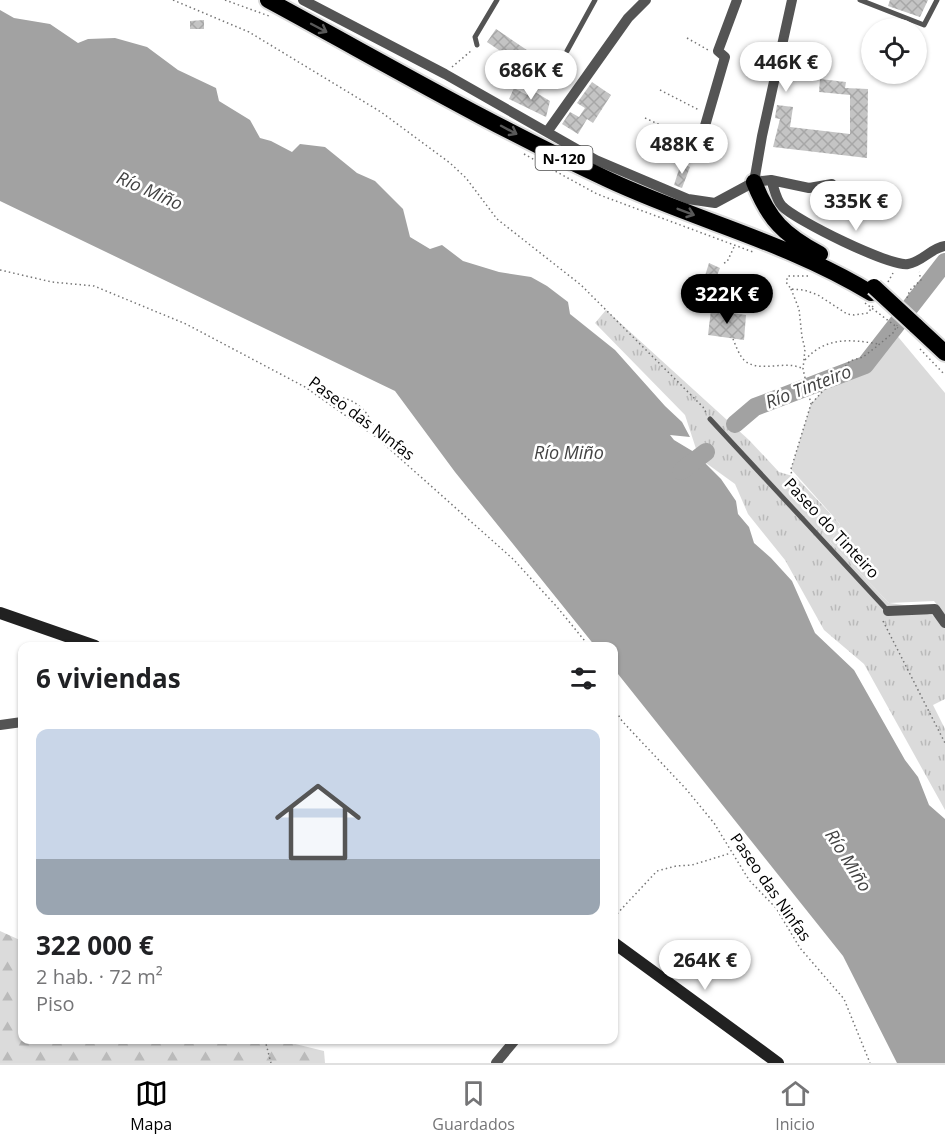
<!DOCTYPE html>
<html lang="es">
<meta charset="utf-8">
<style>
body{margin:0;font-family:"Open Sans",sans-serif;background:#f6f6f6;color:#202124;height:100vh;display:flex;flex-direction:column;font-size:22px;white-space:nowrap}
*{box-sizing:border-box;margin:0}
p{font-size:20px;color:#757577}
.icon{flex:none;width:33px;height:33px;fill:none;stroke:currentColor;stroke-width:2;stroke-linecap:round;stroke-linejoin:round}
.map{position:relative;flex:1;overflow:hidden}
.panel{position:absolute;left:18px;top:642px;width:600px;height:402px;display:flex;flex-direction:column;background:#fff;border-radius:12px;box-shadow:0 2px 4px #0004}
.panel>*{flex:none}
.controls{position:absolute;left:861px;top:18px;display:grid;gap:12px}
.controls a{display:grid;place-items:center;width:66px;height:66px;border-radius:50%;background:#fff;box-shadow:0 2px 4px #0004;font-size:30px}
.price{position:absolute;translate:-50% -51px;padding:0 14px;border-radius:21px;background:#fff;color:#222;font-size:20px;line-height:39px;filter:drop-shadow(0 2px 3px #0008)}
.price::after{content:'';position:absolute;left:50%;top:36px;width:18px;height:14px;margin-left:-9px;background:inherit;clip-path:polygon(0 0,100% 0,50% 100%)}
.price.selected{background:#000;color:#fff}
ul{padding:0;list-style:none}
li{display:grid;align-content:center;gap:12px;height:318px;padding:0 18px}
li+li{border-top:2px solid #e0e0e0}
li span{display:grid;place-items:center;height:186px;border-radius:12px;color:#555}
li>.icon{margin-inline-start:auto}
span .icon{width:108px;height:108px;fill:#fffc;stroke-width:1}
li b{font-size:26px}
h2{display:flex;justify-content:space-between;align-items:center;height:72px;padding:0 18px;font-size:26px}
.dock{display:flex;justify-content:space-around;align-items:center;height:84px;border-top:2px solid #e0e0e0;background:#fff;font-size:16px;color:#757577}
.dock a{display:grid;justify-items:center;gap:3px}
.dock .selected{color:#000}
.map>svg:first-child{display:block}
</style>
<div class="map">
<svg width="945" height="1063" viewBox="0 0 945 1063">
<defs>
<pattern id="forest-firs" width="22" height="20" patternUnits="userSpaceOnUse" patternTransform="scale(1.5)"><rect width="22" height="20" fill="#dbdbdb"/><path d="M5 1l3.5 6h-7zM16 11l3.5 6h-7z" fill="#bababa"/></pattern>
<pattern id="park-tufts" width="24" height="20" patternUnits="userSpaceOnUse" patternTransform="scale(1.5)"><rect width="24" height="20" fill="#dbdbdb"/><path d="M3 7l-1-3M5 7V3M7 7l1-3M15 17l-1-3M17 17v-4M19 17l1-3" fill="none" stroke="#bababa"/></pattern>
<pattern id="building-cross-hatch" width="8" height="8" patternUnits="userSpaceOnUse" patternTransform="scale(1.5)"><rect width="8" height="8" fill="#c4c4c4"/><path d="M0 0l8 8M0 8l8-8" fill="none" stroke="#a7a7a7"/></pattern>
</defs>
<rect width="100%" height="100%" fill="#fff"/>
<path fill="#dbdbdb" d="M894 332 945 393V615L934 601 889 603 830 542 840 524 791 469 811 404 833 379 870 368Z"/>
<path fill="url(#forest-firs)" d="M0 931 22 941V1040H175V1043L283 1041 324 1051 325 1063H0Z"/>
<path fill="url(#park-tufts)" d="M606 310 749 440 779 472 796 477 840 524 830 542 889 603 911 606 927 614 940 617 945 626V699L933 705 945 729V810L864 664 824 630 785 560 748 514 735 484 699 458 685 415 595 323Z"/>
<path fill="#a2a2a2" d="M0 10 14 18 50 24 78 43 88 39 115 38 147 47 178 70 216 88 219 101 250 120 260 138 271 141 292 152 300 144 325 147 357 173 375 181 403 209 410 237 430 249 442 245 463 261 499 272 531 277 547 286 568 302 570 314 615 350 665 406 682 422 690 437 670 435 674 440 694 452 721 479 736 501 738 514 749 527 754 543 771 558 792 581 815 633 854 670 905 760 918 777 929 805 945 819V1063H897L843 956 614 669V646H595L455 472 395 391 0 201Z"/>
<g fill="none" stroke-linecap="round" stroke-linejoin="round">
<path stroke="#a2a2a2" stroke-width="18" d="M735 424 755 407 865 365 945 262
M681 471 706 452"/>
</g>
<path fill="url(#building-cross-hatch)" d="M890 0H928L920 17 888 6Z
M204 20V29H190V21Z
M496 29 546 63 551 55 565 65 554 87 487 42Z
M820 79 846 82 845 88 868 89 867 158 773 147 780 119 775 118 777 105 793 107 790 127 850 134V95L819 92Z
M592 82 611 95 593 123 587 119 578 134 562 124 570 112 579 117 585 108 577 103Z
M514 88 527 95 530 89 550 101 546 117 509 99Z
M681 163 690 167 682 188 674 185Z
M709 263 720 268 714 283 704 279Z
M711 310 746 315 744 340 708 335Z"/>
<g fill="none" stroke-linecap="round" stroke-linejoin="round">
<defs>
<path id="trunk" d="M268 0C381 61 492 126 609 180 697 221 787 242 871 293
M754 182C769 220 784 235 820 254
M915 325 945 353"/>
</defs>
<use href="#trunk" stroke="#dbdbdb" stroke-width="20"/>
<path stroke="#767676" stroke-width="1.5" stroke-dasharray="1.5 3" stroke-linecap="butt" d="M173 0 249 32 381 112 450 163 466 178 497 219 581 285 703 407 707 414
M225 0 269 16
M687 38 708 50
M452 67 471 51
M660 90 699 110
M645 118 691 139
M524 154 597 194 753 252
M724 263 727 262 734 247
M0 270 52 282 94 286 186 324 305 387 376 437 513 559 557 607 589 646
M808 276H788L786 282 791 289 804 290 818 295 847 314 854 315 868 313 873 306
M888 282 893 273
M791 289 799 309 802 337 805 349 803 369 811 404 791 469 792 479 822 522 824 530
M907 298 910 290 921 280 919 272
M733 339C736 346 739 355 744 360 759 374 786 359 803 369
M920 349 945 375
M805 360C825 337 850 339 878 344
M325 398C351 392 373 412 376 437
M812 403 850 361 863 357 876 347 894 332 897 325
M883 621 945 743
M614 708 622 721 686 789 714 823 749 880 776 908 800 948 844 999 870 1063
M614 917 657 871 676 866 692 865 731 853
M265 1040 271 1063"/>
<path stroke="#545454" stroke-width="5" d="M860 0 924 25 937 0
M477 45 475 37 497 0
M567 51 595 0
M710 419 888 611"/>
<path stroke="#545454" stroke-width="10" d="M303 0 445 74 596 160 688 199 715 203 754 182 771 180 809 188 832 184
M547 132 628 18 646 0
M700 143 725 57 718 51 737 0
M771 180C774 187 776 200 782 206 795 220 890 267 908 264 922 262 931 248 945 246
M754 182 762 136 792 0
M888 611 935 609 945 623
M0 725 22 722
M496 1063 515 1040"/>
<path stroke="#212121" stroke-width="12" d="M0 613 95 646
M614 943 778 1063"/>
<use href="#trunk" stroke="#000" stroke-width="16"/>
<defs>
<path id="trunk-bridge" d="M874 287 915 325"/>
</defs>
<use href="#trunk-bridge" stroke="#dbdbdb" stroke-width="20" stroke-linecap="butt"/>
<path stroke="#767676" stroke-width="1.5" stroke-dasharray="1.5 3" stroke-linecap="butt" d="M865 303 898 328"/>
<use href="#trunk-bridge" stroke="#000" stroke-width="16"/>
</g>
<defs><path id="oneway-shaft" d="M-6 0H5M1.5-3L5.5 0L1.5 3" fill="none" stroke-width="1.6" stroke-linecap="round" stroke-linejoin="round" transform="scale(1.5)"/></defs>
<g stroke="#595959">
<use href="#oneway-shaft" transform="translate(319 28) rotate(28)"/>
<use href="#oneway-shaft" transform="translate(509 130) rotate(28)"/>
<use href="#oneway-shaft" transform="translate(686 212) rotate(21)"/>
</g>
<g text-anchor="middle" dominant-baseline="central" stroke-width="5" stroke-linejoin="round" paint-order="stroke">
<rect fill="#fff" stroke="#4c4c4c" stroke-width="1.5" x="535.5" y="146" width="57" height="24" rx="4.5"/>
<g font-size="15" font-weight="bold" fill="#000">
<text x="564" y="158">N-120</text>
</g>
<g font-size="16" fill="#000" stroke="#fff">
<text transform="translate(362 418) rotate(37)">Paseo das Ninfas</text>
<text transform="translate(832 528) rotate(47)">Paseo do Tinteiro</text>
<text transform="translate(771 887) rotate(55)">Paseo das Ninfas</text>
</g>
<g font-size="18" font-style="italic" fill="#434343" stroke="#fff">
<text transform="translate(150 190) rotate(24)">Río Miño</text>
<text transform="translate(808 386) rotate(-21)">Río Tinteiro</text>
<text x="569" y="452">Río Miño</text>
<text transform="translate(849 860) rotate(58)">Río Miño</text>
</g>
</g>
</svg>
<div class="controls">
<a><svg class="icon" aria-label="locate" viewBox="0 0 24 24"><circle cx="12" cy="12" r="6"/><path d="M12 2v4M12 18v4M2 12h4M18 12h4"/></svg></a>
</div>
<b class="price" style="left:786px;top:93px">446K €</b>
<b class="price" style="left:531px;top:101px">686K €</b>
<b class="price" style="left:682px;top:175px">488K €</b>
<b class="price" style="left:856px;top:232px">335K €</b>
<b class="price selected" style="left:727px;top:325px">322K €</b>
<b class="price" style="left:705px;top:991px">264K €</b>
<section class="panel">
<h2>6 viviendas<svg class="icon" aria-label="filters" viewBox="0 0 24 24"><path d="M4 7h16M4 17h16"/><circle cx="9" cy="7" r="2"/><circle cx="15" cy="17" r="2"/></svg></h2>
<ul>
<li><span style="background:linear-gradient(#c9d6e8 70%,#9aa5b1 0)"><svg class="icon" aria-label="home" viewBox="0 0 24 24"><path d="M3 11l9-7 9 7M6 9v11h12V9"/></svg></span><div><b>322 000 €</b><p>2 hab. · 72 m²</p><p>Piso</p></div></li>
</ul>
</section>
</div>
<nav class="dock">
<a class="selected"><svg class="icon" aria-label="map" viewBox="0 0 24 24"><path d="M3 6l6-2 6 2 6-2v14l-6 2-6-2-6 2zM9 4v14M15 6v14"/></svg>Mapa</a>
<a><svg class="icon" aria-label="saved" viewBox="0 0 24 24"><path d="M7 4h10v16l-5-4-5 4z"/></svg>Guardados</a>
<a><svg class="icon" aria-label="home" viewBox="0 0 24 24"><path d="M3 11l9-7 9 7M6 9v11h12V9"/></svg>Inicio</a>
</nav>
